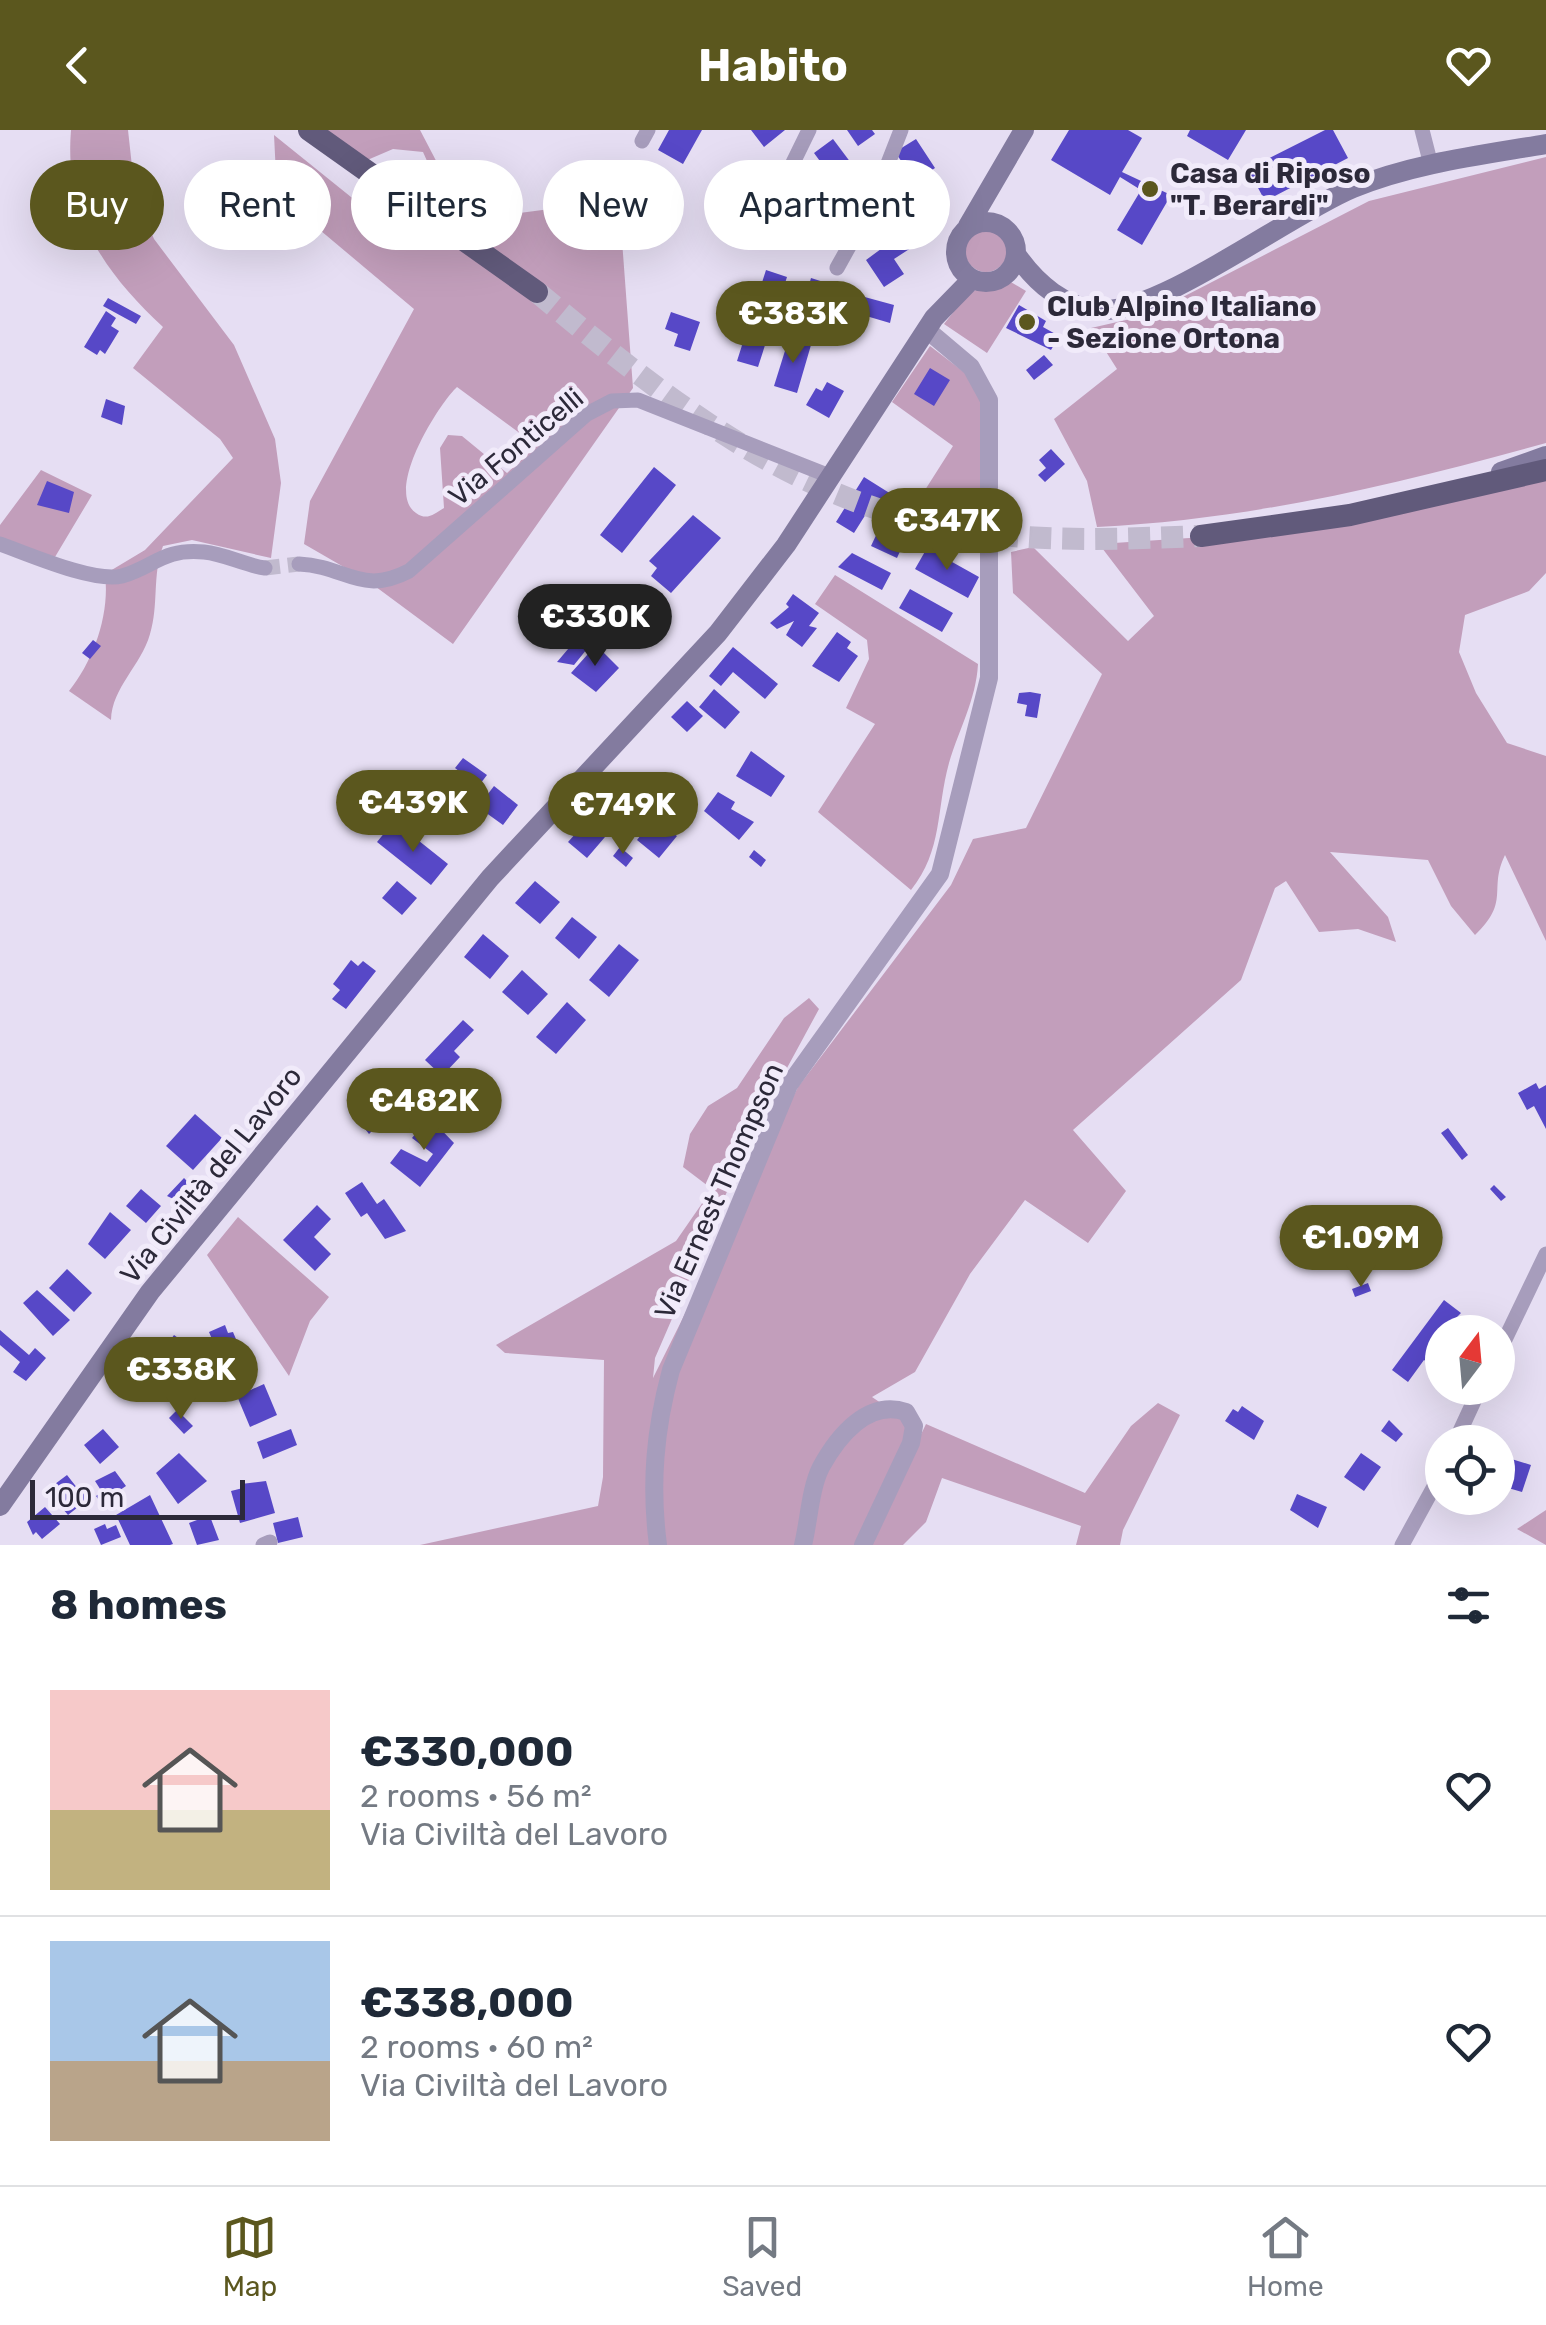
<!DOCTYPE html>
<meta charset="utf-8">
<style>
body{margin:0;font-family:Rubik,sans-serif;background:#f2f2f3;color:#1f2937;height:100vh;display:flex;flex-direction:column;font-size:38px;white-space:nowrap}
*{box-sizing:border-box;margin:0}
p{font-size:32px;color:#747a83}
.icon{flex:none;width:55px;height:55px;fill:none;stroke:currentColor;stroke-width:2;stroke-linecap:round;stroke-linejoin:round}
.map{position:relative;height:1415px;overflow:hidden}
.sheet{display:flex;flex-direction:column;background:#fff;flex:1}
.sheet>*{flex:none}
.hud{position:absolute;left:30px;top:30px;width:1000px;height:90px;display:flex;gap:20px}
.needle{width:65px;rotate:16deg}
.buttons{position:absolute;left:1425px;top:1185px;display:grid;gap:20px}
.buttons a{display:grid;place-items:center;width:90px;height:90px;border-radius:50%;background:#fff;box-shadow:0 10px 40px #0002;font-size:50px}
.scale{position:absolute;left:30px;bottom:25px;width:215px;box-sizing:border-box;padding-left:10px;border:5px solid #2c2939;border-top:0;font-size:28px;line-height:35px;white-space:nowrap;color:#2c2939;-webkit-text-stroke:8px #f1ebfa;paint-order:stroke}
.price{position:absolute;translate:-50% -85px;padding:0 22px;border-radius:35px;background:#5b571e;color:#fff;font-size:32px;line-height:65px;filter:drop-shadow(0 2px 5px #0008)}
.price::after{content:'';position:absolute;left:50%;top:60px;width:30px;height:22px;margin-left:-15px;background:inherit;clip-path:polygon(0 0,100% 0,50% 100%)}
.price.active{background:#222;color:#fff}
ul{padding:0;list-style:none}
li{display:flex;align-items:center;gap:30px;height:250px;padding:0 50px}
li+li{border-top:2px solid #e0e1e3}
li span{display:grid;place-items:center;flex:none;width:280px;height:200px;border-radius:0px;color:#555}
li>.icon{margin-inline-start:auto}
span .icon{width:120px;height:120px;fill:#fffc;stroke-width:1}
li b{font-size:42px}
h2{display:flex;justify-content:space-between;align-items:center;height:120px;padding:0 50px;font-size:42px}
.chip{padding:0 35px;border-radius:45px;background:#fff;box-shadow:0 10px 40px #0002;font-size:35px;line-height:90px}
.chip.active{background:#5b571e;color:#fff}
header{display:flex;justify-content:space-between;align-items:center;height:130px;padding:0 50px;background:#5b571e;color:#fff;font-size:45px;font-weight:700}
.tab-bar{display:flex;justify-content:space-around;align-items:center;height:140px;border-top:2px solid #e0e1e3;background:#fff;font-size:28px;color:#747a83}
.tab-bar a{display:grid;justify-items:center;gap:5px}
.tab-bar .active{color:#5b571e}
.map>svg:first-child{display:block}
</style>
<header><svg class="icon" aria-label="back" viewBox="0 0 24 24"><path d="M15 5l-7 7 7 7"/></svg>Habito<svg class="icon" aria-label="heart" viewBox="0 0 24 24"><path d="M12 20l-8-8c-3-5 5-10 8-4 3-6 11-1 8 4z"/></svg></header>
<div class="map">
<svg width="1546" height="1415" viewBox="0 0 1546 1415">
<rect width="100%" height="100%" fill="#e6def3"/>
<path fill="#c29ebb" fill-rule="evenodd" d="M71 0H128L135 64 154 109 234 215 275 309 281 353 271 428 192 410 163 416C152 445 159 475 150 504 141 536 112 557 111 590L69 561C94 530 110 484 105 444L145 420 233 328 220 309 133 238 163 197C104 142 64 85 71 0Z
M324 0H420L467 90 619 70 633 258 453 514 368 451 304 414 310 371 414 179 277 64 274 5 387 96 427 101 454 91 423 22 393 19 365 31ZM457 257 529 310 530 322 507 343 462 306 448 305 440 318 444 378C434 384 427 391 416 383 384 361 438 275 457 257Z
M1546 27V313C1395 355 1254 389 1097 397L1087 351 1054 289 1117 239 1091 198 1148 185 1369 71Z
M965 121a21 21 0 1 1 42 0a21 21 0 1 1-42 0Z
M1009 151 1026 161 987 223 944 194 969 162Z
M930 216 973 249 980 266 981 391 925 360 953 316 892 272Z
M41 340 92 365 55 427 0 409V395Z
M1546 349V443L1529 461 1465 485 1459 522 1476 563 1507 613 1546 626V811L1505 725C1488 760 1511 771 1475 805L1451 776 1428 730 1330 722 1388 787 1396 812 1358 799 1319 802 1286 751 1275 758 1241 850 1073 1000 1126 1061 1088 1113 1025 1070 970 1144 915 1242 872 1267 903 1288 908 1304 858 1415H420L598 1376 603 1347 604 1230 505 1223 496 1215 676 1111 712 1059 683 1037 690 1004 708 976 737 958 784 888 809 868 819 879 755 997 655 1228 653 1248 798 957 951 755 973 709 1026 698 1102 544 1013 463 1011 422 1033 417 1128 511 1154 486 1099 414 1324 399Z
M835 445 978 534C976 570 959 599 949 633 936 680 943 720 911 760L818 682 875 594 846 578 869 529 867 510 815 474Z
M238 1087 329 1167 310 1191 289 1246 207 1125Z
M1158 1273 1180 1285 1123 1400 1120 1415H1076L1081 1396 942 1348 926 1392 903 1415H868L926 1294 1085 1363 1131 1296Z
M1546 1380V1415L1517 1399Z"/>
<path fill="#5748c7" d="M669 0H702L683 34 658 20Z
M751 0H785L764 17Z
M847 0H872L875 4 858 16Z
M1069 0H1128L1142 8 1122 42 1171 65 1142 115 1117 100 1141 60 1120 47 1110 65 1051 30Z
M1190 0H1246L1228 30 1187 6Z
M1325 0H1333L1348 28 1265 71 1248 39Z
M833 9 851 33 830 49 840 62 813 83 824 99 804 114 783 86 802 72 793 60 825 38 814 23Z
M916 9 935 38 915 51 925 65 905 78 886 51 906 38 895 22Z
M744 33 765 61 729 89 707 61Z
M895 88 914 116 894 129 904 144 884 157 866 130 885 116 875 101Z
M766 140 787 147 758 237 737 231Z
M811 148 833 155 820 200 798 193Z
M861 166 894 175 890 193 856 183Z
M108 168 141 186 136 194 103 176Z
M1019 175 1046 191 1043 197 1059 206 1051 220 1006 198Z
M106 181 116 188 111 196 119 201 105 224 100 220 97 225 84 217Z
M671 182 700 192 690 221 674 216 678 204 665 199Z
M789 208 811 215 797 263 774 256Z
M1044 225 1053 235 1034 250 1026 240Z
M930 238 950 250 934 276 914 264Z
M827 252 844 261 829 288 806 275 816 258 822 261Z
M106 269 125 276 122 295 101 287Z
M1051 319 1065 334 1045 352 1038 345 1046 338 1039 330Z
M654 337 676 355 622 423 600 405Z
M864 347 907 374 897 391 871 376 854 403 836 392Z
M47 351 74 362 69 383 37 375Z
M693 385 721 408 671 463 651 446 657 438 649 431Z
M879 399 905 410 897 428 871 416Z
M927 418 979 447 968 468 915 439Z
M852 423 891 443 882 460 838 437Z
M910 459 953 483 942 502 899 478Z
M793 464 819 483 809 496 817 498 802 517 786 505 794 491 777 499 770 493 789 477 786 474Z
M837 502 851 512 847 518 858 526 839 552 812 536Z
M580 505 591 514 574 535 557 532Z
M93 510 101 516 90 529 82 523Z
M596 515 619 538 596 562 571 543Z
M733 517 778 554 765 569 733 542 721 556 709 546Z
M714 559 740 582 725 599 699 577Z
M1030 562 1041 564 1037 588 1025 586 1027 575 1017 573 1019 563Z
M687 571 703 586 687 602 671 587Z
M751 621 785 646 771 667 736 646Z
M463 628 487 645 467 671 453 659 464 645 455 638Z
M658 644 691 671 684 679 671 669 662 681 641 664Z
M494 656 518 675 503 695 478 677Z
M718 662 735 672 731 679 754 692 739 710 704 681Z
M654 688 677 706 659 728 637 710Z
M586 692 605 707 587 728 568 712Z
M390 696 405 707 409 703 448 734 431 755 377 712Z
M620 717 633 728 626 737 613 726Z
M754 720 766 730 761 737 749 727Z
M397 751 417 768 402 785 382 768Z
M535 751 560 772 540 794 515 773Z
M572 787 597 807 579 829 555 808Z
M483 804 509 826 490 849 464 827Z
M619 814 639 830 609 867 589 850Z
M351 830 358 836 363 831 376 841 346 879 332 869 340 860 333 854Z
M522 840 548 864 528 885 502 862Z
M567 872 586 890 556 924 536 907Z
M463 890 474 900 454 921 460 927 442 946 425 930Z
M382 953 398 975 369 1004 355 986 363 980 358 972Z
M1536 953 1539 959 1546 955V999L1534 976 1527 980 1518 963Z
M195 984 222 1008 193 1040 166 1016Z
M429 987 454 1013 420 1057 390 1033 401 1019 427 1032 433 1024 412 1008Z
M1448 998 1468 1025 1462 1030 1441 1003Z
M184 1048 190 1054 180 1072 167 1066Z
M362 1052 377 1074 384 1069 406 1101 385 1109 367 1083 361 1087 345 1063Z
M1494 1055 1506 1067 1501 1071 1490 1059Z
M141 1059 161 1076 146 1093 126 1076Z
M317 1075 331 1089 314 1107 331 1124 315 1141 283 1110Z
M110 1082 131 1100 105 1129 88 1114Z
M67 1139 92 1163 74 1182 49 1158Z
M1368 1153 1371 1161 1355 1167 1352 1159Z
M37 1160 70 1190 53 1206 23 1173Z
M1444 1170 1461 1183 1442 1202V1220L1432 1235 1424 1230 1408 1252 1392 1240Z
M225 1195 228 1203 233 1202 248 1238 222 1249 214 1231 220 1228 209 1202Z
M0 1200 29 1225 35 1218 46 1228 26 1251 13 1242 20 1232 0 1215Z
M174 1205 203 1226 187 1248 178 1242 174 1247 154 1233Z
M264 1254 277 1285 250 1297 237 1266Z
M1242 1276 1264 1291 1254 1310 1225 1291 1233 1279 1238 1282Z
M177 1280 193 1296 184 1304 169 1288Z
M1389 1290 1403 1304 1396 1312 1381 1301Z
M103 1299 119 1317 100 1334 84 1315Z
M291 1299 297 1315 263 1329 257 1312Z
M179 1323 207 1351 178 1374 156 1343Z
M1361 1323 1381 1337 1364 1361 1344 1347Z
M1505 1327 1531 1335 1522 1362 1498 1355Z
M115 1341 126 1356 101 1373 96 1366 102 1362 95 1351Z
M67 1345 78 1359 83 1355 92 1366 68 1385 47 1360Z
M266 1351 275 1383 240 1393 231 1361 243 1358 241 1354Z
M1297 1364 1327 1377 1318 1398 1290 1380Z
M150 1365 173 1414 170 1415H130L116 1385Z
M45 1377 60 1394 42 1409 36 1402 33 1405 27 1392Z
M205 1387 211 1389 219 1410 197 1415 189 1393Z
M298 1387 303 1407 278 1413 273 1393Z
M105 1394 107 1399 116 1395 121 1407 101 1415 94 1399Z"/>
<g fill="none" stroke-linecap="round" stroke-linejoin="round">
<path stroke="#c1bace" stroke-width="15" stroke-dasharray="15 8" stroke-linecap="butt" d="M265 438 299 434"/>
<path stroke="#c1bace" stroke-width="22" stroke-dasharray="22 11" stroke-linecap="butt" d="M537 162C662 266 792 371 957 399 1038 413 1120 409 1201 406"/>
<path stroke="#a79dbc" stroke-width="15" d="M1422 0 1431 35
M642 11 648 0
M787 45 809 0
M837 138 871 77 901 0
M0 414C28 424 94 453 122 446 154 437 163 418 204 422 225 424 244 435 265 438
M299 434C346 436 361 466 409 441L587 284 612 271 638 270 832 347
M1498 1224 1546 1124
M1455 1312 1480 1258
M263 1415 270 1412
M1402 1415 1442 1342"/>
<path stroke="#a79dbc" stroke-width="18" d="M658 1415C650 1354 655 1299 671 1240L789 955 940 744 989 548V270L971 237 926 199
M803 1415C809 1391 810 1359 821 1337 838 1306 868 1269 906 1282L914 1296 911 1313 863 1415"/>
<path stroke="#837b9f" stroke-width="20" d="M956 122a30 30 0 1 1 60 0a30 30 0 1 1-60 0Z
M968 96 1024 0
M1016 124C1035 152 1066 180 1102 180 1162 182 1290 84 1353 58 1414 33 1482 25 1546 14
M1501 342 1546 326
M0 1376 150 1162 303 976 490 748 718 503 786 415 934 188 972 149"/>
<path stroke="#615a7b" stroke-width="22" d="M309 0 537 162
M1201 406 1350 385 1546 340"/>
</g>
<g fill="#5b571e" stroke="#f1ebfa" stroke-width="4">
<circle cx="1150" cy="59" r="10"/>
<circle cx="1027" cy="192" r="10"/>
</g>
<g text-anchor="middle" dominant-baseline="central" stroke-width="10" stroke-linejoin="round" paint-order="stroke">
<g font-size="28" font-weight="bold" fill="#2c2939" stroke="#f1ebfa" text-anchor="start">
<text x="1170" y="43">Casa di Riposo<tspan x="1170" dy="32">"T. Berardi"</tspan></text>
<text x="1047" y="176">Club Alpino Italiano<tspan x="1047" dy="32">- Sezione Ortona</tspan></text>
</g>
<g font-size="28" fill="#2c2939" stroke="#f1ebfa">
<text transform="translate(516 317) rotate(-40)">Via Fonticelli</text>
<text transform="translate(211 1045) rotate(-51)">Via Civiltà del Lavoro</text>
<text transform="translate(719 1061) rotate(-66)">Via Ernest Thompson</text>
</g>
</g>
</svg>
<div class="buttons">
<a><svg class="needle" viewBox="-14 -14 28 28"><path d="M0-13l5 13h-10z" fill="#e53935"/><path d="M0 13l5-13h-10z" fill="#747a83"/></svg></a>
<a><svg class="icon" aria-label="locate" viewBox="0 0 24 24"><circle cx="12" cy="12" r="6"/><path d="M12 2v4M12 18v4M2 12h4M18 12h4"/></svg></a>
</div>
<div class="scale">100 m</div>
<b class="price" style="left:793px;top:236px">€383K</b>
<b class="price" style="left:947px;top:443px">€347K</b>
<b class="price active" style="left:595px;top:539px">€330K</b>
<b class="price" style="left:413px;top:725px">€439K</b>
<b class="price" style="left:623px;top:727px">€749K</b>
<b class="price" style="left:424px;top:1023px">€482K</b>
<b class="price" style="left:1361px;top:1160px">€1.09M</b>
<b class="price" style="left:181px;top:1292px">€338K</b>
<div class="hud">
<a class="chip active">Buy</a>
<a class="chip">Rent</a>
<a class="chip">Filters</a>
<a class="chip">New</a>
<a class="chip">Apartment</a>
</div>
</div>
<section class="sheet">
<h2>8 homes<svg class="icon" aria-label="filters" viewBox="0 0 24 24"><path d="M4 7h16M4 17h16"/><circle cx="9" cy="7" r="2"/><circle cx="15" cy="17" r="2"/></svg></h2>
<ul>
<li><span style="background:linear-gradient(#f6c9c9 60%,#c2b280 0)"><svg class="icon" aria-label="home" viewBox="0 0 24 24"><path d="M3 11l9-7 9 7M6 9v11h12V9"/></svg></span><div><b>€330,000</b><p>2 rooms · 56 m²</p><p>Via Civiltà del Lavoro</p></div><svg class="icon" aria-label="heart" viewBox="0 0 24 24"><path d="M12 20l-8-8c-3-5 5-10 8-4 3-6 11-1 8 4z"/></svg></li>
<li><span style="background:linear-gradient(#a9c7e8 60%,#b9a48a 0)"><svg class="icon" aria-label="home" viewBox="0 0 24 24"><path d="M3 11l9-7 9 7M6 9v11h12V9"/></svg></span><div><b>€338,000</b><p>2 rooms · 60 m²</p><p>Via Civiltà del Lavoro</p></div><svg class="icon" aria-label="heart" viewBox="0 0 24 24"><path d="M12 20l-8-8c-3-5 5-10 8-4 3-6 11-1 8 4z"/></svg></li>
</ul>
</section>
<nav class="tab-bar">
<a class="active"><svg class="icon" aria-label="map" viewBox="0 0 24 24"><path d="M3 6l6-2 6 2 6-2v14l-6 2-6-2-6 2zM9 4v14M15 6v14"/></svg>Map</a>
<a><svg class="icon" aria-label="saved" viewBox="0 0 24 24"><path d="M7 4h10v16l-5-4-5 4z"/></svg>Saved</a>
<a><svg class="icon" aria-label="home" viewBox="0 0 24 24"><path d="M3 11l9-7 9 7M6 9v11h12V9"/></svg>Home</a>
</nav>
